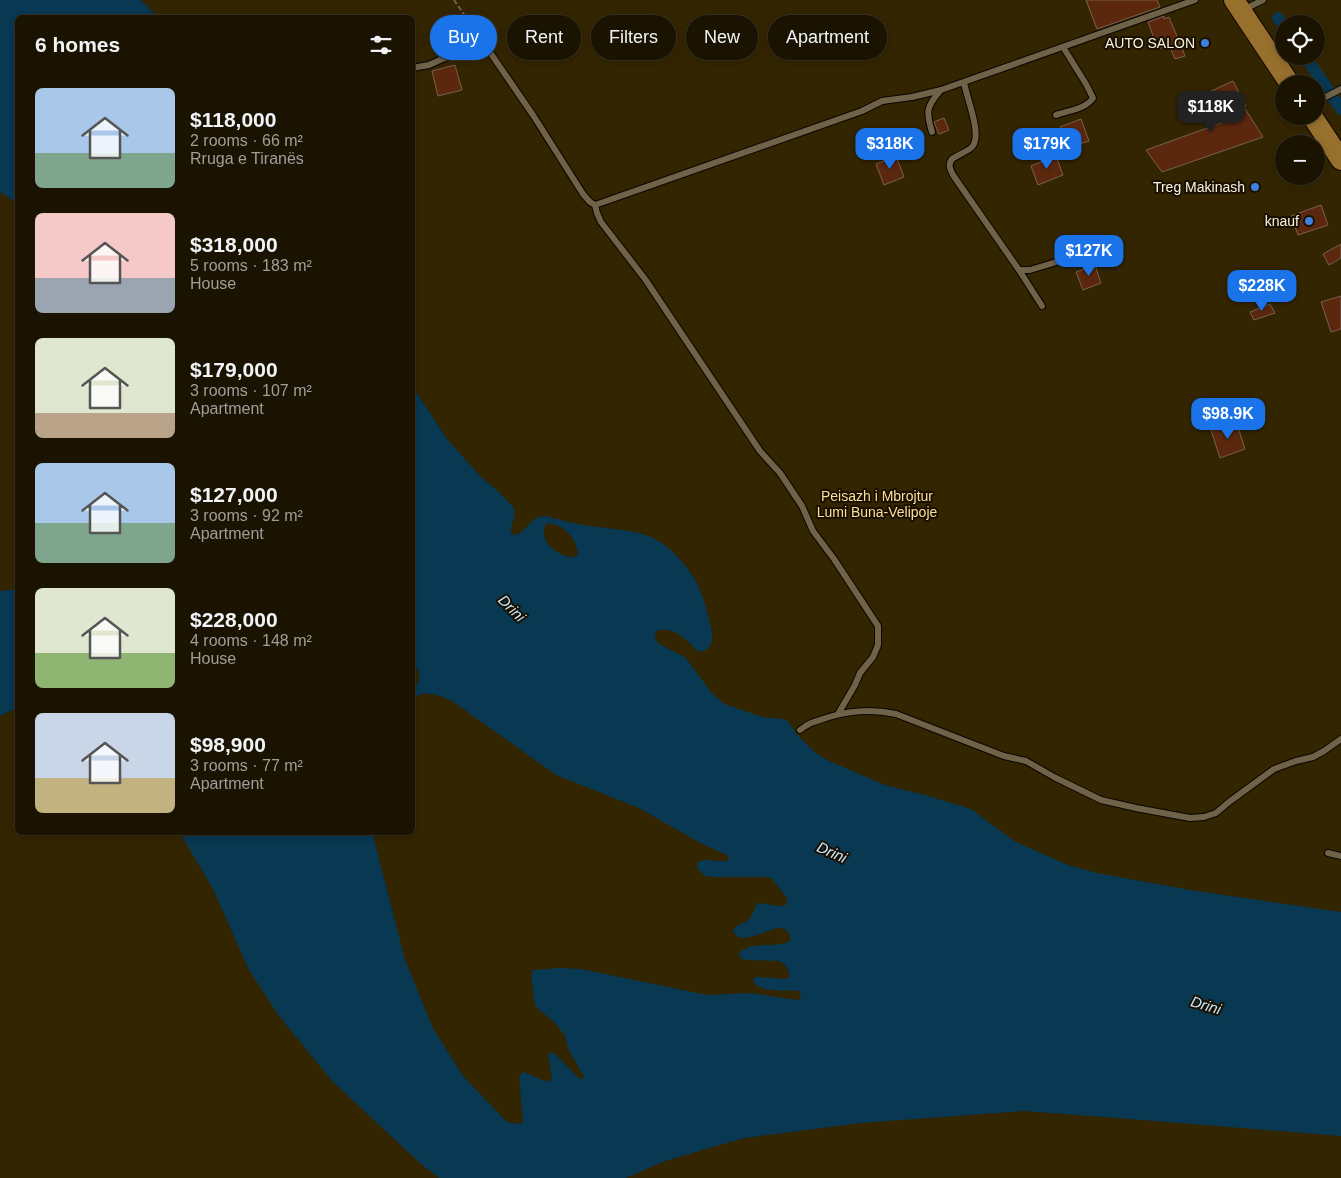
<!DOCTYPE html>
<meta charset="utf-8">
<style>
body{margin:0;font-family:Helvetica,sans-serif;background:#272011;color:#f1f3f6;height:100vh;display:flex;flex-direction:column;font-size:19px;white-space:nowrap}
*{box-sizing:border-box;margin:0}
p{font-size:16px;color:#9f9e99}
.icon{flex:none;width:28px;height:28px;fill:none;stroke:currentColor;stroke-width:2;stroke-linecap:round;stroke-linejoin:round}
.map{position:relative;flex:1;overflow:hidden}
.details{position:absolute;left:15px;top:15px;width:400px;height:820px;display:flex;flex-direction:column;background:#1a1302;border-radius:8px;box-shadow:0 2px 8px #0003,0 0 0 1px #383224}
.details>*{flex:none}
.top-card{position:absolute;left:430px;top:15px;width:475px;height:45px;display:flex;gap:10px}
.controls{position:absolute;left:1275px;top:15px;display:grid;gap:10px}
.controls a{display:grid;place-items:center;width:50px;height:50px;border-radius:50%;background:#1a1302;box-shadow:0 2px 8px #0003,0 0 0 1px #383224;font-size:25px}
.price{position:absolute;translate:-50% -42px;padding:0 11px;border-radius:10px;background:#1a73e8;color:#fff;font-size:16px;line-height:32px;filter:drop-shadow(0 1px 2px #0008)}
.price::after{content:'';position:absolute;left:50%;top:30px;width:15px;height:11px;margin-left:-8px;background:inherit;clip-path:polygon(0 0,100% 0,50% 100%)}
.price.selected{background:#222;color:#fff}
ul{padding:0;list-style:none}
li{display:flex;align-items:center;gap:15px;height:125px;padding:0 20px}
li span{display:grid;place-items:center;flex:none;width:140px;height:100px;border-radius:8px;color:#555}
li>.icon{margin-inline-start:auto}
span .icon{width:60px;height:60px;fill:#fffc;stroke-width:1}
li b{font-size:21px}
h2{display:flex;justify-content:space-between;align-items:center;height:60px;padding:0 20px;font-size:21px}
.chip{padding:0 18px;border-radius:22px;background:#1a1302;box-shadow:0 2px 8px #0003,0 0 0 1px #383224;font-size:18px;line-height:45px}
.chip.selected{background:#1a73e8;color:#fff}
.map>svg:first-child{display:block}
</style>
<div class="map">
<svg width="1341" height="1178" viewBox="0 0 1341 1178">
<rect width="100%" height="100%" fill="#231903"/>
<path fill="#332500" fill-rule="evenodd" d="M0 0H1341V1178H0ZM18 18H412V832H18ZM1284 24H1316V56H1284ZM1284 84H1316V116H1284ZM1284 144H1316V176H1284Z"/>
<path fill="#083852" fill-rule="evenodd" d="M0 0H141L158 17 18 18 17 203 0 192Z
M413 387 447 439 482 478 498 491 514 508C516 521 510 522 511 533L513 535C528 533 530 515 546 516 558 519 571 523 583 525 602 528 640 530 655 539 674 549 692 571 700 590 705 601 707 612 710 624 713 636 715 647 701 652L698 651C686 640 674 625 657 631L655 633V637L659 644 685 657 711 692 724 704 763 717 782 719 788 721 798 736 817 754 829 761 885 785 925 795 971 809 1014 841 1068 865 1097 873 1190 890 1341 912V1136L1143 1120 1024 1111 861 1123 744 1138 665 1161 626 1178H439L421 1164 333 1082 279 1016 249 970 213 889 180 833H374V839L405 960 433 1028 463 1076 507 1122 520 1124 523 1121 519 1076 524 1072 542 1080 550 1081 552 1079 548 1055 551 1052 556 1055 579 1078 581 1079 584 1077 568 1049 565 1036 556 1024 535 1006 531 976 533 970 559 968 581 969 707 995 751 993 796 1000 800 999 801 996 799 991C784 989 765 994 754 983L753 979 757 977 786 979 789 977C790 970 785 964 779 961L745 960C742 959 739 957 739 953 753 940 774 949 790 941V935C788 932 785 928 781 928 767 928 741 948 733 931 736 923 744 925 749 919 753 915 754 909 757 904 767 901 776 909 786 905L787 898 772 879 768 877H712L705 876 697 868 698 862C708 857 718 863 728 860L729 856 702 844 639 808 556 775 452 701C441 697 426 689 416 697L415 713 413 717V687L416 686C421 678 421 670 412 665ZM549 523C565 526 576 538 578 554L574 557C559 557 537 542 546 524Z
M17 589V708L0 716V591Z"/>
<g fill="none" stroke-linecap="round" stroke-linejoin="round">
<path stroke="#083852" stroke-width="12" d="M1278 18 1284 26
M1305 56 1341 109"/>
</g>
<path fill="#5b280d" stroke="#7a5f53" d="M1086 0H1157L1160 7 1097 29Z
M1164 16V19L1169 17 1185 56 1175 59 1169 45 1158 49 1148 22Z
M455 65 462 90 438 96 432 71Z
M1233 81 1246 106 1244 107 1263 137 1162 172 1146 150 1224 122 1209 92Z
M944 118 949 130 939 134 934 122Z
M1081 119 1089 141 1067 148 1060 127Z
M896 156 904 177 884 185 876 164Z
M1056 156 1063 175 1038 185 1031 166Z
M1321 205 1328 225 1298 235 1291 216Z
M1341 244V258L1329 265 1323 254Z
M1095 265 1101 283 1083 290 1076 272Z
M1341 296V329L1331 332 1321 302Z
M1270 304 1275 313 1254 320 1250 312Z
M1236 421 1245 449 1220 458 1211 430Z"/>
<g fill="none" stroke-linecap="round" stroke-linejoin="round">
<defs>
<path id="lane" d="M1243 10 1263 0
M412 68 429 65 440 60 474 48H487L533 115 583 194 590 202 595 205 862 111 882 101 912 97 941 90 1195 0
M964 82C966 97 983 135 972 147 968 151 958 155 952 159 947 165 951 172 955 178L1019 270 1042 306
M1316 102 1341 89
M1056 115C1067 111 1086 109 1093 98L1086 84 1063 47
M932 132C926 112 926 107 940 91
M595 205 597 213 601 222 645 279 760 451 780 473 802 506 813 531 834 559 878 626V645L873 657 860 673 855 685 838 714
M1019 270H1030L1063 260 1068 259 1073 261
M800 730C810 722 817 721 829 717 852 710 873 709 896 714L973 744 1004 756 1026 761 1054 777 1101 800 1136 808 1190 818 1204 817 1216 813 1229 802 1274 769 1296 761 1313 757 1324 751 1341 739
M1328 853 1341 856"/>
<path id="primary" d="M1234 0 1290 84
M1312 116 1341 160"/>
</defs>
<use href="#lane" stroke="#0c0400" stroke-width="8"/>
<use href="#primary" stroke="#0c0400" stroke-width="22"/>
<path stroke="#6b634f" stroke-width="2" stroke-dasharray="5 2.5" stroke-linecap="butt" d="M454 0 481 39"/>
<use href="#lane" stroke="#6e6249" stroke-width="6"/>
<use href="#primary" stroke="#97702d" stroke-width="20"/>
</g>
<g fill="#3f7fe0" stroke="#1a1000" stroke-width="2">
<circle cx="1205" cy="43" r="5"/>
<circle cx="1255" cy="187" r="5"/>
<circle cx="1309" cy="221" r="5"/>
</g>
<g text-anchor="middle" dominant-baseline="central" stroke-width="4" stroke-linejoin="round" paint-order="stroke">
<g font-size="14" fill="#faf4e5" stroke="#1a1000" text-anchor="end">
<text x="1195" y="43">AUTO SALON</text>
<text x="1245" y="187">Treg Makinash</text>
<text x="1299" y="221">knauf</text>
</g>
<g font-size="14" fill="#fddf9c" stroke="#1a1000">
<text x="877" y="496">Peisazh i Mbrojtur<tspan x="877" dy="16">Lumi Buna-Velipoje</tspan></text>
</g>
<g font-size="15" font-style="italic" fill="#c8e8fe" stroke="#1a1000">
<text transform="translate(512 608) rotate(45)">Drini</text>
<text transform="translate(832 852) rotate(24)">Drini</text>
<text transform="translate(1206 1005) rotate(17)">Drini</text>
</g>
</g>
</svg>
<div class="controls">
<a><svg class="icon" aria-label="locate" viewBox="0 0 24 24"><circle cx="12" cy="12" r="6"/><path d="M12 2v4M12 18v4M2 12h4M18 12h4"/></svg></a>
<a>+</a>
<a>−</a>
</div>
<b class="price selected" style="left:1211px;top:133px">$118K</b>
<b class="price" style="left:890px;top:170px">$318K</b>
<b class="price" style="left:1047px;top:170px">$179K</b>
<b class="price" style="left:1089px;top:277px">$127K</b>
<b class="price" style="left:1262px;top:312px">$228K</b>
<b class="price" style="left:1228px;top:440px">$98.9K</b>
<div class="top-card">
<a class="chip selected">Buy</a>
<a class="chip">Rent</a>
<a class="chip">Filters</a>
<a class="chip">New</a>
<a class="chip">Apartment</a>
</div>
<section class="details">
<h2>6 homes<svg class="icon" aria-label="filters" viewBox="0 0 24 24"><path d="M4 7h16M4 17h16"/><circle cx="9" cy="7" r="2"/><circle cx="15" cy="17" r="2"/></svg></h2>
<ul>
<li><span style="background:linear-gradient(#a9c7e8 65%,#7fa58c 0)"><svg class="icon" aria-label="home" viewBox="0 0 24 24"><path d="M3 11l9-7 9 7M6 9v11h12V9"/></svg></span><div><b>$118,000</b><p>2 rooms · 66 m²</p><p>Rruga e Tiranës</p></div></li>
<li><span style="background:linear-gradient(#f6c9c9 65%,#9aa5b1 0)"><svg class="icon" aria-label="home" viewBox="0 0 24 24"><path d="M3 11l9-7 9 7M6 9v11h12V9"/></svg></span><div><b>$318,000</b><p>5 rooms · 183 m²</p><p>House</p></div></li>
<li><span style="background:linear-gradient(#dfe7d0 75%,#b9a48a 0)"><svg class="icon" aria-label="home" viewBox="0 0 24 24"><path d="M3 11l9-7 9 7M6 9v11h12V9"/></svg></span><div><b>$179,000</b><p>3 rooms · 107 m²</p><p>Apartment</p></div></li>
<li><span style="background:linear-gradient(#a9c7e8 60%,#7fa58c 0)"><svg class="icon" aria-label="home" viewBox="0 0 24 24"><path d="M3 11l9-7 9 7M6 9v11h12V9"/></svg></span><div><b>$127,000</b><p>3 rooms · 92 m²</p><p>Apartment</p></div></li>
<li><span style="background:linear-gradient(#dfe7d0 65%,#8fb573 0)"><svg class="icon" aria-label="home" viewBox="0 0 24 24"><path d="M3 11l9-7 9 7M6 9v11h12V9"/></svg></span><div><b>$228,000</b><p>4 rooms · 148 m²</p><p>House</p></div></li>
<li><span style="background:linear-gradient(#c9d6e8 65%,#c2b280 0)"><svg class="icon" aria-label="home" viewBox="0 0 24 24"><path d="M3 11l9-7 9 7M6 9v11h12V9"/></svg></span><div><b>$98,900</b><p>3 rooms · 77 m²</p><p>Apartment</p></div></li>
</ul>
</section>
</div>
